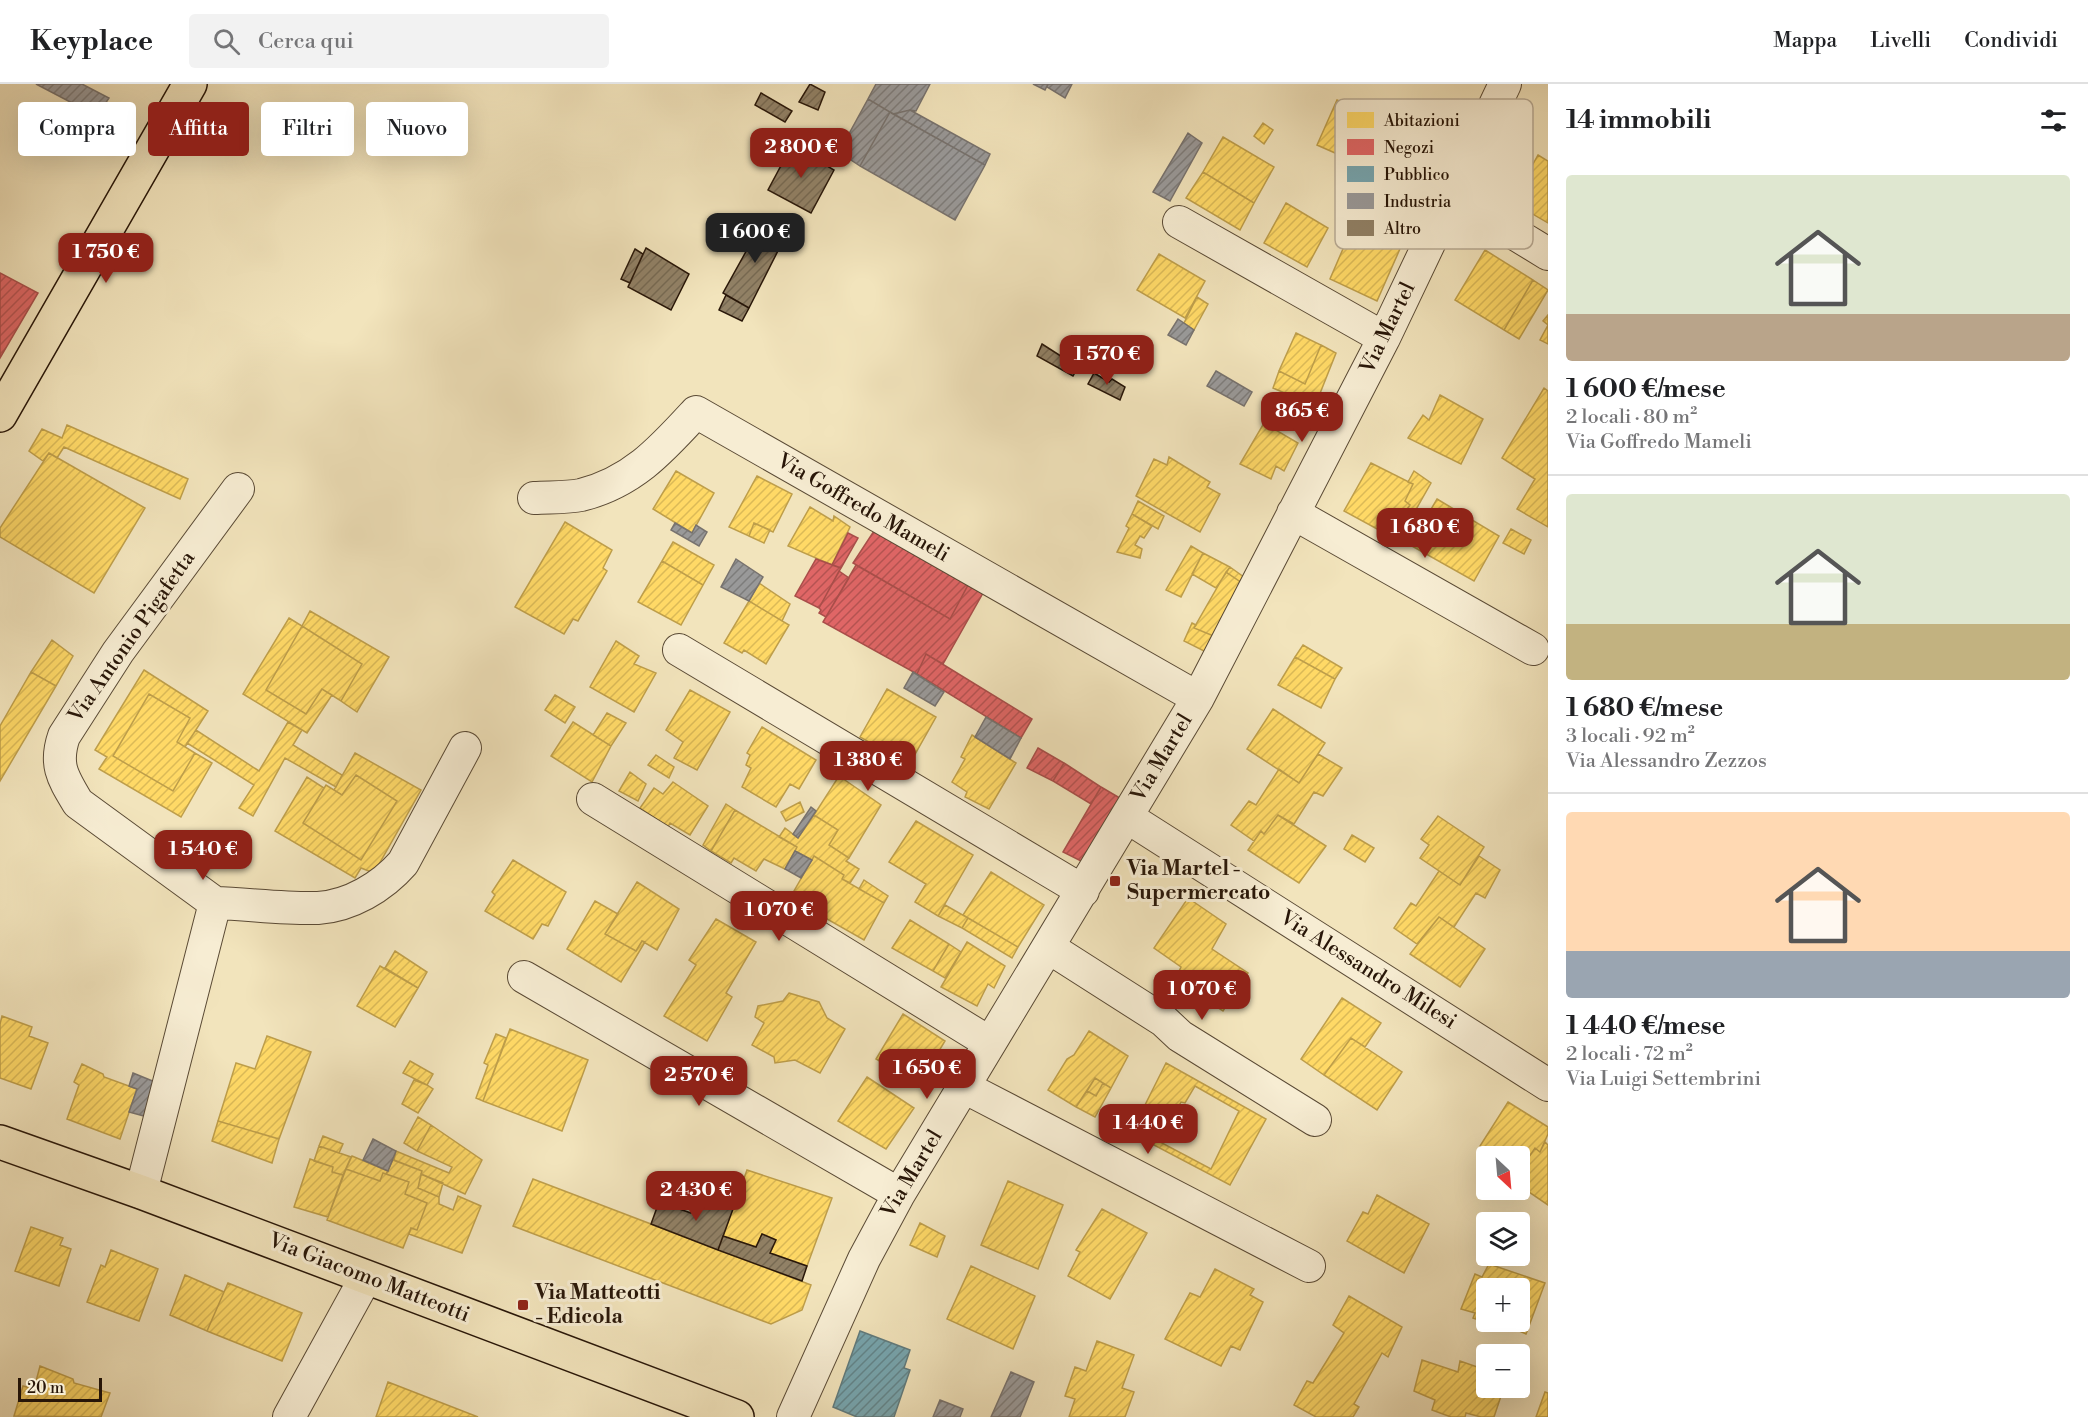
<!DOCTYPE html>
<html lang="it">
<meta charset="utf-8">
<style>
body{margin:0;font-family:"Libre Bodoni",serif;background:#f2f2f2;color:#202124;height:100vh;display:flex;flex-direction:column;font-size:22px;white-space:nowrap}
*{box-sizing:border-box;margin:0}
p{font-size:20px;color:#757577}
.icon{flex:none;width:33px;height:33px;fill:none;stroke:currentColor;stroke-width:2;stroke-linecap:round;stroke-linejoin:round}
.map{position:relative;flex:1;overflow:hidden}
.sheet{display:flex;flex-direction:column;background:#fff;width:540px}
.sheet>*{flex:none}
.hud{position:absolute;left:18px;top:18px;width:570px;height:54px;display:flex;gap:12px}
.needle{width:39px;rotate:154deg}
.buttons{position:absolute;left:1476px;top:1062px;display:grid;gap:12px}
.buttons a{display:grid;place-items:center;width:54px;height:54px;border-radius:6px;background:#fff;box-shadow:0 6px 24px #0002;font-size:30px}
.scale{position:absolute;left:18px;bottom:15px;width:84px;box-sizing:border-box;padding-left:6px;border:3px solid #281608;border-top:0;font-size:16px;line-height:21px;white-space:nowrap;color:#281608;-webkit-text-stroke:4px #f7edd3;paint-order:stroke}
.price{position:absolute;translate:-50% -51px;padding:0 14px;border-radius:12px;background:#8f2418;color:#fff;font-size:20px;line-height:39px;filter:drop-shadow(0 2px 3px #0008)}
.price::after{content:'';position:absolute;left:50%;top:36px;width:18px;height:14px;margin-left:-9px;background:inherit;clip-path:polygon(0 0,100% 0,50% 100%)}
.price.on{background:#222;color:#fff}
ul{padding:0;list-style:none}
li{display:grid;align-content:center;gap:12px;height:318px;padding:0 18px}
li+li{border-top:2px solid #e0e0e0}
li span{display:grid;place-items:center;height:186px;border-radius:6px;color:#555}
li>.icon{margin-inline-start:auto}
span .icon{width:108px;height:108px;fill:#fffc;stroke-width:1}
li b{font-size:26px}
h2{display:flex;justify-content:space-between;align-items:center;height:72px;padding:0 18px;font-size:26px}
.chip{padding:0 21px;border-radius:6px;background:#fff;box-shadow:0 6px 24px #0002;font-size:21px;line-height:54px}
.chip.on{background:#8f2418;color:#fff}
header{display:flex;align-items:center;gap:36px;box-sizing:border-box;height:84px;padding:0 30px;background:#fff;border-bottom:2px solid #e0e0e0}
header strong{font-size:28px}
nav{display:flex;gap:33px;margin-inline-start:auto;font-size:21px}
.search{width:420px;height:54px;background:#f2f2f2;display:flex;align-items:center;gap:15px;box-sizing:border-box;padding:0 21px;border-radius:6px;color:#757577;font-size:22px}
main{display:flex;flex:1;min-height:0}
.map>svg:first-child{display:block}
</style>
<header>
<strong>Keyplace</strong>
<div class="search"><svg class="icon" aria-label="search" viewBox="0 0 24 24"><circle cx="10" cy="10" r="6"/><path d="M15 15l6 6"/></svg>Cerca qui</div>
<nav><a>Mappa</a><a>Livelli</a><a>Condividi</a></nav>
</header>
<main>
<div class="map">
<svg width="1548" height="1333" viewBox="0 0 1548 1333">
<defs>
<pattern id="homes-hatch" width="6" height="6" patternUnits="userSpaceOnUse" patternTransform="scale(1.5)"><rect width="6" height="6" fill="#ffd966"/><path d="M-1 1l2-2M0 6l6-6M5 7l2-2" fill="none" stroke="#dbba57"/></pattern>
<pattern id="shops-hatch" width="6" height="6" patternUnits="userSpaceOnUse" patternTransform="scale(1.5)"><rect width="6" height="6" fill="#e06666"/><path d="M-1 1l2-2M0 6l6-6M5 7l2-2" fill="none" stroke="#b65352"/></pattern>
<pattern id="public-hatch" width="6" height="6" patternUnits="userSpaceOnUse" patternTransform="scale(1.5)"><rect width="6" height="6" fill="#76a5af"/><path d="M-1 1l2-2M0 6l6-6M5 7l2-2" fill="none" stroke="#61858c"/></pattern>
<pattern id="industry-hatch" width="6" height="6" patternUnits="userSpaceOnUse" patternTransform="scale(1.5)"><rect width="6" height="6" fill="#999"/><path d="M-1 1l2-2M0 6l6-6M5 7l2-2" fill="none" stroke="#7d7c7b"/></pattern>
<pattern id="building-hatch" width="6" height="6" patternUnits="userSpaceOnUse" patternTransform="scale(1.5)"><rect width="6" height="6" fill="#918166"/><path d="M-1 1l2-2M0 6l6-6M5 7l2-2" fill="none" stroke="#766952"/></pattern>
</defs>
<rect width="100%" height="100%" fill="#f2e4bc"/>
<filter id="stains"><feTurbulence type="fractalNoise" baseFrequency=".00333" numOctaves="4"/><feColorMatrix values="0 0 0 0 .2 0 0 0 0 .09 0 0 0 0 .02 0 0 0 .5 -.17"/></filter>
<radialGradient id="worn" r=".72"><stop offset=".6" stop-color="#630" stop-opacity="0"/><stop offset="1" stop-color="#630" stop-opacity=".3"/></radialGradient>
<path fill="url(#homes-hatch)" stroke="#be9e4a" stroke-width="1.5" fill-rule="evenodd" d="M1337 16 1414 50 1394 95 1317 61Z
M1263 39 1273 46 1264 60 1254 52Z
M1223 53 1274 83 1254 119 1203 88Z
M1538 71 1548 77V139L1512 118Z
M1203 88 1254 119 1240 146 1186 114Z
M1286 119 1328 144 1307 183 1264 159Z
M1355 137 1403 158 1377 217 1330 195Z
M1485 166 1533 196 1504 246 1455 216Z
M1159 170 1205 197 1185 234 1137 206Z
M1533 196 1548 206 1519 255 1504 246Z
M1197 213 1208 220 1194 246 1184 239Z
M1548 231V260L1540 256 1548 241 1543 237Z
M1296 249 1321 261 1305 300 1279 287Z
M1321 261 1336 269 1315 322 1273 304 1279 287 1305 300Z
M1544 304 1548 307V443L1517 425 1535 395 1502 374Z
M1440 311 1483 335 1461 380 1408 354 1423 331 1429 336Z
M1264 339 1298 359 1284 387 1276 382 1271 395 1240 380Z
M67 341 188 395 180 415 64 363 57 374 49 369 43 377 29 367 42 345 62 354Z
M49 369 145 424 94 509 0 453V444Z
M1169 373 1210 398 1207 403 1220 410 1200 448 1136 412 1154 375 1167 381Z
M1371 379 1413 400 1405 417 1410 421 1390 452 1344 427Z
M676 387 714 409 692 449 653 425Z
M1414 387 1431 399 1414 429 1407 425 1410 421 1405 417 1413 400 1408 398Z
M757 392 792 410 773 448 754 439 749 452 729 443Z
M1437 415 1499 452 1474 497 1410 461Z
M1138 417 1164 432 1158 445 1132 430Z
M810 423 833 437 834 432 850 443 832 481 788 462Z
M1132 430 1152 442 1144 454 1140 452 1135 461 1142 465 1140 474 1117 468 1129 444 1126 442Z
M565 438 612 466 603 484 607 487 578 537 573 535 564 550 515 523Z
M754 439 770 446 764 459 749 452Z
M1511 445 1531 456 1524 470 1503 459Z
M673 458 714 481 703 501 662 477Z
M1191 462 1203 469 1181 513 1166 506Z
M1203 469 1230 483 1216 504 1192 490Z
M662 477 703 501 681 541 638 518Z
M1230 483 1248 496 1245 501 1226 488Z
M1226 488 1245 501 1216 553 1194 544Z
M759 499 790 520 782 537 749 517Z
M749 517 789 541 766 580 744 566 742 569 724 559Z
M310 527 389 573 357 628 341 617 362 580 302 542Z
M289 534 302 542 266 606 306 630 322 605 332 611 307 649 243 610Z
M1192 539 1196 541 1194 544 1216 553 1208 569 1184 557Z
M302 542 362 580 341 617 322 605 306 630 266 606Z
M52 556 73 572 56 602 31 588Z
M616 557 639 572 634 580 656 589 634 628 590 603Z
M1303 561 1342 584 1335 595 1295 573Z
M1295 573 1335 595 1321 624 1278 601Z
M144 586 208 627 185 663 177 658 190 634 149 610 113 672 173 707 195 669 212 679 181 733 99 685 107 673 95 666Z
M31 588 56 602 0 697V642Z
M887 605 936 633 909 681 860 653Z
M690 606 730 628 697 686 674 674 683 658 666 646Z
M149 610 190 634 177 658 195 669 173 707 113 672Z
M555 611 575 623 565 639 545 626Z
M1273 625 1325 659 1299 699 1247 665Z
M607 629 626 639 611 662 593 651Z
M288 638 302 646 293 661 342 691 336 703 285 674 253 732 239 724 254 701 187 659 196 646 259 687Z
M573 638 611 662 592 698 551 672Z
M762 643 816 676 799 705 790 700 776 723 742 703 751 684 746 681 750 671 747 669Z
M972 651 1016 679 989 725 965 713 967 708 952 698 965 675 961 673Z
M355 669 421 706 374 789 361 784 355 794 275 747 307 693 324 704 303 739 361 776 397 717 356 691 342 711 334 706Z
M1318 670 1342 684 1323 712 1314 708 1294 740 1278 731 1264 750 1261 747 1254 757 1231 741 1249 717 1256 721 1279 685 1299 699Z
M656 671 674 683 669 694 648 681Z
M630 688 646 700 638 717 619 707Z
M356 691 397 717 361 776 303 739 326 701 342 711Z
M839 692 881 721 849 774 829 761 838 746 814 731Z
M673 698 708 722 690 751 670 739 668 743 640 724 654 704 663 710Z
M800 718 804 728 786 737 781 728Z
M726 720 735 726 711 767 703 761Z
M735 726 797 763 785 785 764 775 756 787 734 774 731 779 711 767Z
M814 731 838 746 829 761 849 774 846 777 859 785 850 799 842 795 844 791 814 772 812 776 795 767 797 763 779 753 785 744 798 754Z
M1278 731 1326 762 1299 799 1248 766 1261 747 1264 750Z
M1438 732 1484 763 1460 801 1420 774 1429 761 1421 755Z
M916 737 973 771 938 832 915 818 926 800 889 778Z
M1352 751 1374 764 1365 778 1344 765Z
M814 772 844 791 842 795 884 819 864 856 790 814Z
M1479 772 1500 786 1485 814 1476 809 1454 843 1439 833 1417 860 1394 844 1411 819 1416 822 1439 787 1460 801Z
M513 776 566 808 548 842 542 840 533 855 485 827 495 811 492 808Z
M991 788 1044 821 1018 863 963 831Z
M864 796 888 812 884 819 859 805Z
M637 798 679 825 657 866 642 857 636 867 605 850Z
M1188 814 1226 840 1212 865 1248 889 1223 927 1175 896 1181 883 1154 864Z
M595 817 618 830 605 850 636 867 642 857 645 858 621 898 567 865Z
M945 821 968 834 962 844 938 832Z
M1439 833 1485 865 1460 903 1410 870Z
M968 834 1018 863 1012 874 962 844Z
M716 835 756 858 726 909 732 913 707 957 664 932 696 881 689 876Z
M910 836 949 860 933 887 892 864Z
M967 858 1005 882 994 904 988 900 977 922 941 903Z
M949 860 961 868 945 894 933 887Z
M395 867 427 888 418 904 385 884Z
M380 882 418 904 395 943 357 922Z
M789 909 819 918 827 934 845 945 820 989 795 976 775 979 774 973 752 961 764 939 755 933 758 922 783 917Z
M1342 914 1381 939 1365 963 1351 954 1324 991 1301 975Z
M903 930 945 957 919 1000 876 975Z
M2 932 32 943 29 952 48 959 31 1005 0 994V940Z
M510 945 588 976 562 1047 483 1017Z
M1089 947 1128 972 1111 1004 1095 994 1076 1023 1048 1006 1067 975 1074 971Z
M496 950 506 954 483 1017 476 1014 488 981 484 979Z
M267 952 311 968 279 1055 218 1037 236 979 255 985Z
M1351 954 1402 988 1377 1026 1324 991Z
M410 977 433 990 427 1001 403 989Z
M1166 979 1266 1035 1230 1101 1131 1049Z
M82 980 103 990 104 993 137 1005 120 1055 67 1035 79 1001 74 998Z
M867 993 914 1024 886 1065 838 1037Z
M1095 994 1103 999 1096 1012 1087 1007Z
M414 996 427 1001 433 1005 418 1029 402 1020Z
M1103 999 1111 1004 1095 1033 1076 1023 1087 1007 1096 1012Z
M1195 1002 1239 1027 1211 1085 1160 1058 1181 1018 1185 1019Z
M1508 1018 1548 1043V1050L1540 1068 1535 1064 1520 1086V1072H1497L1480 1062Z
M418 1033 431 1041 417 1067 404 1059Z
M218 1037 279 1055 272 1079 212 1057Z
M431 1041 482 1076 465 1110 421 1090 422 1087 394 1076 396 1067 449 1089 452 1083 417 1067Z
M323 1052 343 1060 339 1069 319 1062Z
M1545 1058 1548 1061V1121L1520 1102V1086L1535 1064 1540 1068Z
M319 1062 351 1073 343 1091 332 1088 333 1083 314 1077Z
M352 1072 388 1087 386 1090 383 1089 380 1097 346 1085Z
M310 1075 333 1083 332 1088 343 1091 328 1133 294 1123Z
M393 1076 422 1087 418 1104 439 1113V1120L453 1126 458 1112 481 1122 462 1169 409 1150 411 1144 417 1146 427 1119 405 1110 409 1098 386 1090Z
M346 1085 380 1097 383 1089 409 1098 405 1110 427 1119 417 1146 411 1144 403 1164 327 1136Z
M747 1086 832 1114 807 1182 770 1169 776 1156 762 1150 756 1163 723 1152Z
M421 1090 443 1099 439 1113 418 1104Z
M533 1095 811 1201 802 1226 771 1240 513 1142Z
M1008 1097 1063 1121 1038 1185 981 1161Z
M1377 1111 1429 1140 1404 1189 1347 1157 1363 1128 1368 1130Z
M1102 1125 1147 1149 1110 1215 1068 1192 1080 1168 1076 1166Z
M920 1139 945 1152 937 1173 910 1161Z
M31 1143 63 1154 60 1161 71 1165 59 1202 15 1187Z
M111 1166 158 1185 139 1237 87 1218 101 1181 105 1183Z
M1489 1180 1545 1199 1526 1250 1503 1240 1502 1244 1473 1234 1475 1229 1461 1225 1475 1190 1482 1193ZM1486 1204H1520V1238H1486Z
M971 1182 1035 1212 1013 1265 947 1235Z
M1215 1185 1254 1205 1250 1211 1263 1218 1240 1266 1231 1262 1221 1282 1165 1255 1190 1209 1200 1213Z
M185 1191 224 1208 207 1247 170 1231Z
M228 1199 302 1229 282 1277 207 1247Z
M1349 1212 1402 1243 1388 1273 1382 1269 1354 1320 1359 1323 1353 1333H1316L1294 1321 1307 1297 1313 1299 1344 1249 1333 1241Z
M1097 1257 1134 1271 1122 1304 1134 1308 1125 1333H1069L1075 1315 1065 1312 1075 1283 1086 1287Z
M1422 1276 1458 1288 1460 1277 1486 1286V1304H1497L1503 1306 1494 1333H1481L1466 1329 1465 1333H1451L1432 1326 1435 1316 1414 1307Z
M40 1282 73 1295 74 1299 110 1309 101 1333 14 1332 23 1302 34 1305Z
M388 1298 478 1333H376Z
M1545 1308 1548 1309V1333H1536Z"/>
<path fill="url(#shops-hatch)" stroke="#a94e4a" stroke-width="1.5" d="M0 189 38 209 0 274Z
M874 447 968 501 950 535 853 479Z
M848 449 858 454 841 484 832 481Z
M816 475 841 484 819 524 795 512Z
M856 481 950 535 968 501 983 509 943 580 926 570 917 590 823 538Z
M839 487 849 494 826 533 819 529 821 526 819 524Z
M926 570 1032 635 1021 654 917 590Z
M1038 664 1064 679 1053 697 1027 684Z
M1064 679 1101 703 1091 720 1053 697Z
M1101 703 1125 717 1089 781 1063 768Z"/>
<path fill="url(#public-hatch)" stroke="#5f7a7d" stroke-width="1.5" d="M860 1247 910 1266 904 1284 910 1286 894 1333H857L833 1323Z"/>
<path fill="url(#industry-hatch)" stroke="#77726e" stroke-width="1.5" d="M36 0H82L109 14 97 32Z
M876 0H930L916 27 910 26 893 30 868 15Z
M1033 0H1048L1045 6Z
M1048 0H1072L1065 14 1047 3Z
M868 15 890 28 860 82 839 68Z
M910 26 990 70 985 81 893 30Z
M890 28 985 81 955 136 860 82Z
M1188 49 1202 59 1170 117 1153 108Z
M1178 235 1194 246 1186 261 1168 251Z
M1216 287 1252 308 1244 322 1207 302Z
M675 439 692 449 696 441 707 448 699 462 671 446Z
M736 475 763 493 749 517 721 503Z
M913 588 944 608 935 622 904 604Z
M986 633 1021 654 1010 675 975 653Z
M811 723 816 727 798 754 793 750Z
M795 767 812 776 801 794 785 785Z
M133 989 155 998 144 1032 129 1028 137 1005 129 1002Z
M373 1055 396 1067 388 1087 363 1076Z
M1011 1288 1034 1298 1020 1333H991Z
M940 1316 963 1325 960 1333H933Z"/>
<path fill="url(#building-hatch)" stroke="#281608" stroke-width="1.5" d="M810 0 825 8 818 26 799 18Z
M761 9 792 27 785 38 755 21Z
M792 61 834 86 811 129 768 106Z
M764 135 787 149 749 224 723 209Z
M646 164 689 190 671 226 628 203Z
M635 165 643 170 630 199 621 195Z
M726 211 749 224 742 237 719 226Z
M1042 260 1078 283 1073 292 1037 272Z
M1094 289 1109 298 1112 295 1125 303 1120 316 1088 300Z
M699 1112 733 1125 718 1166 651 1140 659 1118 691 1129Z
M762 1150 776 1156 770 1169 807 1182 802 1197 718 1166 723 1152 756 1163Z"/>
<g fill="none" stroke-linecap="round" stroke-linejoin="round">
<defs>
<path id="minor" d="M1453 112 1548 170
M1179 138 1384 254
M534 414C549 413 567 414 581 411 633 398 662 365 696 328L1198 614
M1293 429 1533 565
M679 566 1083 807
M593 715 990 959
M1127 733 1548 1001
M215 819 78 719C63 694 54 681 64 652L118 568 238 405
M1048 863 1164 937 1180 952 1315 1036
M524 893 899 1110
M964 1003 1309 1182
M141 1108 215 819C248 820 286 825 318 824 350 822 382 803 403 779L465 664
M289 1333 366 1193
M793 1333 864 1175 899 1110 1198 614 1384 254 1505 0"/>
<path id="major" d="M0 331 190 0
M0 1058 141 1108 737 1333"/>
</defs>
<use href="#minor" stroke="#5a4a35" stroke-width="34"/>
<use href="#major" stroke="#281608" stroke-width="36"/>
<use href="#minor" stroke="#f7edd3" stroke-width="32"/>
<use href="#major" stroke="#f2e4bc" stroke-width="33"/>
</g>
<g fill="#8f2418" stroke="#f7edd3" stroke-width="2">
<rect x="1109" y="791" width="12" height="12" rx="3"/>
<rect x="517" y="1215" width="12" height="12" rx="3"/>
</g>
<g text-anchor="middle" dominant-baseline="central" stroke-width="6" stroke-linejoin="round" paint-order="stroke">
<g font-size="21" fill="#281608" stroke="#f7edd3">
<text transform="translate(1388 244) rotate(-64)">Via Martel</text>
<text transform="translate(863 424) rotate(30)">Via Goffredo Mameli</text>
<text transform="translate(132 553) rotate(-55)">Via Antonio Pigafetta</text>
<text transform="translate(1162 674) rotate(-59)">Via Martel</text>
<text transform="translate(1368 886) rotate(32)">Via Alessandro Milesi</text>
<text transform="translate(912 1090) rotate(-59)">Via Martel</text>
<text transform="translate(369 1194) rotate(21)">Via Giacomo Matteotti</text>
</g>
<g font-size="21" font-weight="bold" fill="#281608" stroke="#f7edd3" text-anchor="start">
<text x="1127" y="785">Via Martel -<tspan x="1127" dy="24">Supermercato</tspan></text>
<text x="535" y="1209">Via Matteotti<tspan x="535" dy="24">- Edicola</tspan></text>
</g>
</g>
<rect x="1335" y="15" width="198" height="150" rx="9" fill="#f7edd3" stroke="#b9ac96" stroke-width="1.5"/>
<rect x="1347" y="28" width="27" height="16" fill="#ffd966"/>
<rect x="1347" y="55" width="27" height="16" fill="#e06666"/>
<rect x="1347" y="82" width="27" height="16" fill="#76a5af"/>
<rect x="1347" y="109" width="27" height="16" fill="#999"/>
<rect x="1347" y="136" width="27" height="16" fill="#918166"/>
<g font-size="16" fill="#281608">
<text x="1384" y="42">Abitazioni</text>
<text x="1384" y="69">Negozi</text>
<text x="1384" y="96">Pubblico</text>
<text x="1384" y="123">Industria</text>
<text x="1384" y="150">Altro</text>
</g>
<rect width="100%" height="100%" filter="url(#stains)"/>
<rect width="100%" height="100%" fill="url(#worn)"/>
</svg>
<div class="buttons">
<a><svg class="needle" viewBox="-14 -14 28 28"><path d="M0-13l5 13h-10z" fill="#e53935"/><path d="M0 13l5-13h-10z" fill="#757577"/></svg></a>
<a><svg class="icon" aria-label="layers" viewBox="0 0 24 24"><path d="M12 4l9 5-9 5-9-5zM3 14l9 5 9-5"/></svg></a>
<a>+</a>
<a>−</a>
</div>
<div class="scale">20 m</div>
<b class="price" style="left:801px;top:95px">2 800 €</b>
<b class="price on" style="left:755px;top:180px">1 600 €</b>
<b class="price" style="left:106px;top:200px">1 750 €</b>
<b class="price" style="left:1107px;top:302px">1 570 €</b>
<b class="price" style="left:1302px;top:359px">865 €</b>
<b class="price" style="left:1425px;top:475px">1 680 €</b>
<b class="price" style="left:868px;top:708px">1 380 €</b>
<b class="price" style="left:203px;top:797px">1 540 €</b>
<b class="price" style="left:779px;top:858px">1 070 €</b>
<b class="price" style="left:1202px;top:937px">1 070 €</b>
<b class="price" style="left:927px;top:1016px">1 650 €</b>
<b class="price" style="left:699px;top:1023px">2 570 €</b>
<b class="price" style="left:1148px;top:1071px">1 440 €</b>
<b class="price" style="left:696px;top:1138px">2 430 €</b>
<div class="hud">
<a class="chip">Compra</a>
<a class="chip on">Affitta</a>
<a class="chip">Filtri</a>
<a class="chip">Nuovo</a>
</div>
</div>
<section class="sheet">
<h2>14 immobili<svg class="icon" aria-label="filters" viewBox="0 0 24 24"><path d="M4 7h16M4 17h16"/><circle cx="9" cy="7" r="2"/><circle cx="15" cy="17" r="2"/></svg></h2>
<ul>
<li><span style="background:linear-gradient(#dfe7d0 75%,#b9a48a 0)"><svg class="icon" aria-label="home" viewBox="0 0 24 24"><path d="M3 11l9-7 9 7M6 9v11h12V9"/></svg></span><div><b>1 600 €/mese</b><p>2 locali · 80 m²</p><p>Via Goffredo Mameli</p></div></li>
<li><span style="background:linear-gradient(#dfe7d0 70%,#c2b280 0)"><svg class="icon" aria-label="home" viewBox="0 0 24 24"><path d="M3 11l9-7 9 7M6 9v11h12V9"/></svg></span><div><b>1 680 €/mese</b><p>3 locali · 92 m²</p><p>Via Alessandro Zezzos</p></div></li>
<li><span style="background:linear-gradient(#ffd9b3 75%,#9aa5b1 0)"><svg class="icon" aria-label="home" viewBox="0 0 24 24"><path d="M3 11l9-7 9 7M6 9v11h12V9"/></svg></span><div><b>1 440 €/mese</b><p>2 locali · 72 m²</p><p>Via Luigi Settembrini</p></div></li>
</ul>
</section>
</main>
